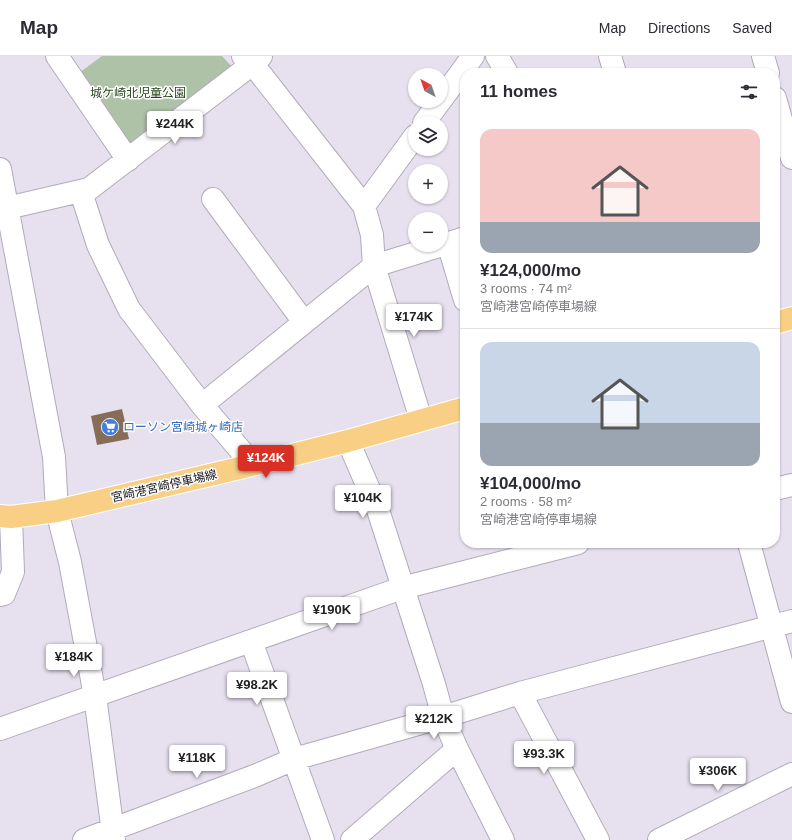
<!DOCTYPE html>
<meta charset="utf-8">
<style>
body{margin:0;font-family:Helvetica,"Noto Sans JP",sans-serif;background:#f7f7f7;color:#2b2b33;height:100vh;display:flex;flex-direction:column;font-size:15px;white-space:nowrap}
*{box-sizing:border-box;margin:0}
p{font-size:13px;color:#7c7c81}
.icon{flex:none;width:22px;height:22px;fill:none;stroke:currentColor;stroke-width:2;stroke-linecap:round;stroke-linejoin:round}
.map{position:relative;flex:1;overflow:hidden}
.side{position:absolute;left:460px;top:12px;width:320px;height:480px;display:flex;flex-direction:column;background:#fff;border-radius:16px;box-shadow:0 1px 3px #0004}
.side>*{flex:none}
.needle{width:26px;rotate:320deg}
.buttons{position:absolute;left:408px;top:12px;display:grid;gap:8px}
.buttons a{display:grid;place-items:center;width:40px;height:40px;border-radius:50%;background:#fff;box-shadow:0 1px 3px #0004;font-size:20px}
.price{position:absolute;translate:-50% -34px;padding:0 9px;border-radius:4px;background:#fff;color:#222;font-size:13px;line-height:26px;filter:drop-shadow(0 1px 2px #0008)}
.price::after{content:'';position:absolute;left:50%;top:24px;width:12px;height:9px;margin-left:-6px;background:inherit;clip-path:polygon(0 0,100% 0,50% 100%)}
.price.current{background:#d93025;color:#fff}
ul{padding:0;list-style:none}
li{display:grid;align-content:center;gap:8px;height:212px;padding:0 20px}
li+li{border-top:1px solid #e1e1e2}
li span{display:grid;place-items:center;height:124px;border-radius:12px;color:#555}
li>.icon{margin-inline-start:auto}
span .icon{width:72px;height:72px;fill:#fffc;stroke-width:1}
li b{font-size:17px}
h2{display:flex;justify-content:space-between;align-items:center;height:48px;padding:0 20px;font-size:17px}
header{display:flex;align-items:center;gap:24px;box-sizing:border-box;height:56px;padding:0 20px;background:#fff;border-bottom:1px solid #e1e1e2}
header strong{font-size:19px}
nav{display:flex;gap:22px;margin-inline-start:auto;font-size:14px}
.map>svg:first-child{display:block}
</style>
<header>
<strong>Map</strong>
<nav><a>Map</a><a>Directions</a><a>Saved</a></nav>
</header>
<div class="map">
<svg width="792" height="784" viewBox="0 0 792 784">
<rect width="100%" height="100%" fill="#e7e1ef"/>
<path fill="#aec2a7" d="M102 0H222L234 13 128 89 79 17Z"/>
<path fill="#876d57" d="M122 353 129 383 97 389 91 360Z"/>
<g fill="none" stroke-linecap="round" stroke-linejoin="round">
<defs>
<path id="minor" d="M57 0 128 104
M243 0 259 16 364 150 372 179 374 210 421 364
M497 0 507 17
M610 0 615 17
M763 0 768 17
M775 42 792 102
M441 44 473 0
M424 67 440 45
M0 113 54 401 57 455 70 506 95 640 114 784
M81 136 98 189 129 253 202 349 242 396 244 411
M213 143 304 266
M364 150 415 80
M7 152 89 133 251 9 261 0
M448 187 465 244
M202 349 374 210 465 182
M348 385 378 454 434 628 443 661 457 693 503 784
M775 433 792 429
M749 487 792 646
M0 539 4 538 13 516 11 461
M251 585 323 784
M520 637 598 784
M0 673 402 532 578 487
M84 784 257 719 294 703 443 661 520 637 792 565
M352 784 457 693
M659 784 792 718"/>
<path id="major" d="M775 267 792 262
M0 460 11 461 57 455 244 411 348 385 465 352"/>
</defs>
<use href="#minor" stroke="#b1abb9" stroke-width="24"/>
<use href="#major" stroke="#fff" stroke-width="24"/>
<use href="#minor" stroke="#fff" stroke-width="22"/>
<use href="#major" stroke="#f9cf86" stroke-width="22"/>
</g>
<defs>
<symbol id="supermarket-disc" viewBox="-11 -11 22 22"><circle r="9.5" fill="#3f7fe0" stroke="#fff"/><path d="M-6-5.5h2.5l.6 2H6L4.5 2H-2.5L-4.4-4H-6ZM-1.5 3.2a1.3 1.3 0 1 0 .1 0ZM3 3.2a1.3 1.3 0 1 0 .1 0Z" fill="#fff"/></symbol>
</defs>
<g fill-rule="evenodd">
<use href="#supermarket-disc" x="100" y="361" width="20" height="20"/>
</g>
<g text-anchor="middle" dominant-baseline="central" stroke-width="3" stroke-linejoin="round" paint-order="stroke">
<g font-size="12" fill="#27441b" stroke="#fff">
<text x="138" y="37">城ケ崎北児童公園</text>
</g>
<g font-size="12" fill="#366cbe" stroke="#fff" text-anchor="start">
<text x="123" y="371">ローソン宮崎城ヶ崎店</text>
</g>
<g font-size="12" fill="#161419" stroke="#fff">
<text transform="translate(164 430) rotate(-13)">宮崎港宮崎停車場線</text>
</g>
</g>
</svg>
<div class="buttons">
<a><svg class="needle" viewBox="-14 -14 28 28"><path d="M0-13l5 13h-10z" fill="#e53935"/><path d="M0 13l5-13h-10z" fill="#7c7c81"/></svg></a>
<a><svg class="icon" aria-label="layers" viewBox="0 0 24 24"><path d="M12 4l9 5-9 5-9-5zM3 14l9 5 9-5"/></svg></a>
<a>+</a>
<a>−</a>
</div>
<b class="price" style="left:175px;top:89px">¥244K</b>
<b class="price" style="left:414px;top:282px">¥174K</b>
<b class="price current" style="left:266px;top:423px">¥124K</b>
<b class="price" style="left:363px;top:463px">¥104K</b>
<b class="price" style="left:332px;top:575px">¥190K</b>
<b class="price" style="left:74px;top:622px">¥184K</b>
<b class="price" style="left:257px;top:650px">¥98.2K</b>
<b class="price" style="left:434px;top:684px">¥212K</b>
<b class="price" style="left:544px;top:719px">¥93.3K</b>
<b class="price" style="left:197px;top:723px">¥118K</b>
<b class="price" style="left:718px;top:736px">¥306K</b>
<section class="side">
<h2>11 homes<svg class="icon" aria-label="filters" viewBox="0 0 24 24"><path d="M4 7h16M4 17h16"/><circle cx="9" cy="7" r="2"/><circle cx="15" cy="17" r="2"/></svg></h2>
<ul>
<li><span style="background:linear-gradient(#f6c9c9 75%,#9aa5b1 0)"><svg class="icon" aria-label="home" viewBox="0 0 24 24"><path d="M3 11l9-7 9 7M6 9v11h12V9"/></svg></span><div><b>¥124,000/mo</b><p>3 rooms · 74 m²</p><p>宮崎港宮崎停車場線</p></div></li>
<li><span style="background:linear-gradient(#c9d6e8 65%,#9aa5b1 0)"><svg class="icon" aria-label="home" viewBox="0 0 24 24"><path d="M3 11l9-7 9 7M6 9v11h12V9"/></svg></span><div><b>¥104,000/mo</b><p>2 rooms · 58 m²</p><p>宮崎港宮崎停車場線</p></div></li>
</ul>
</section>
</div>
